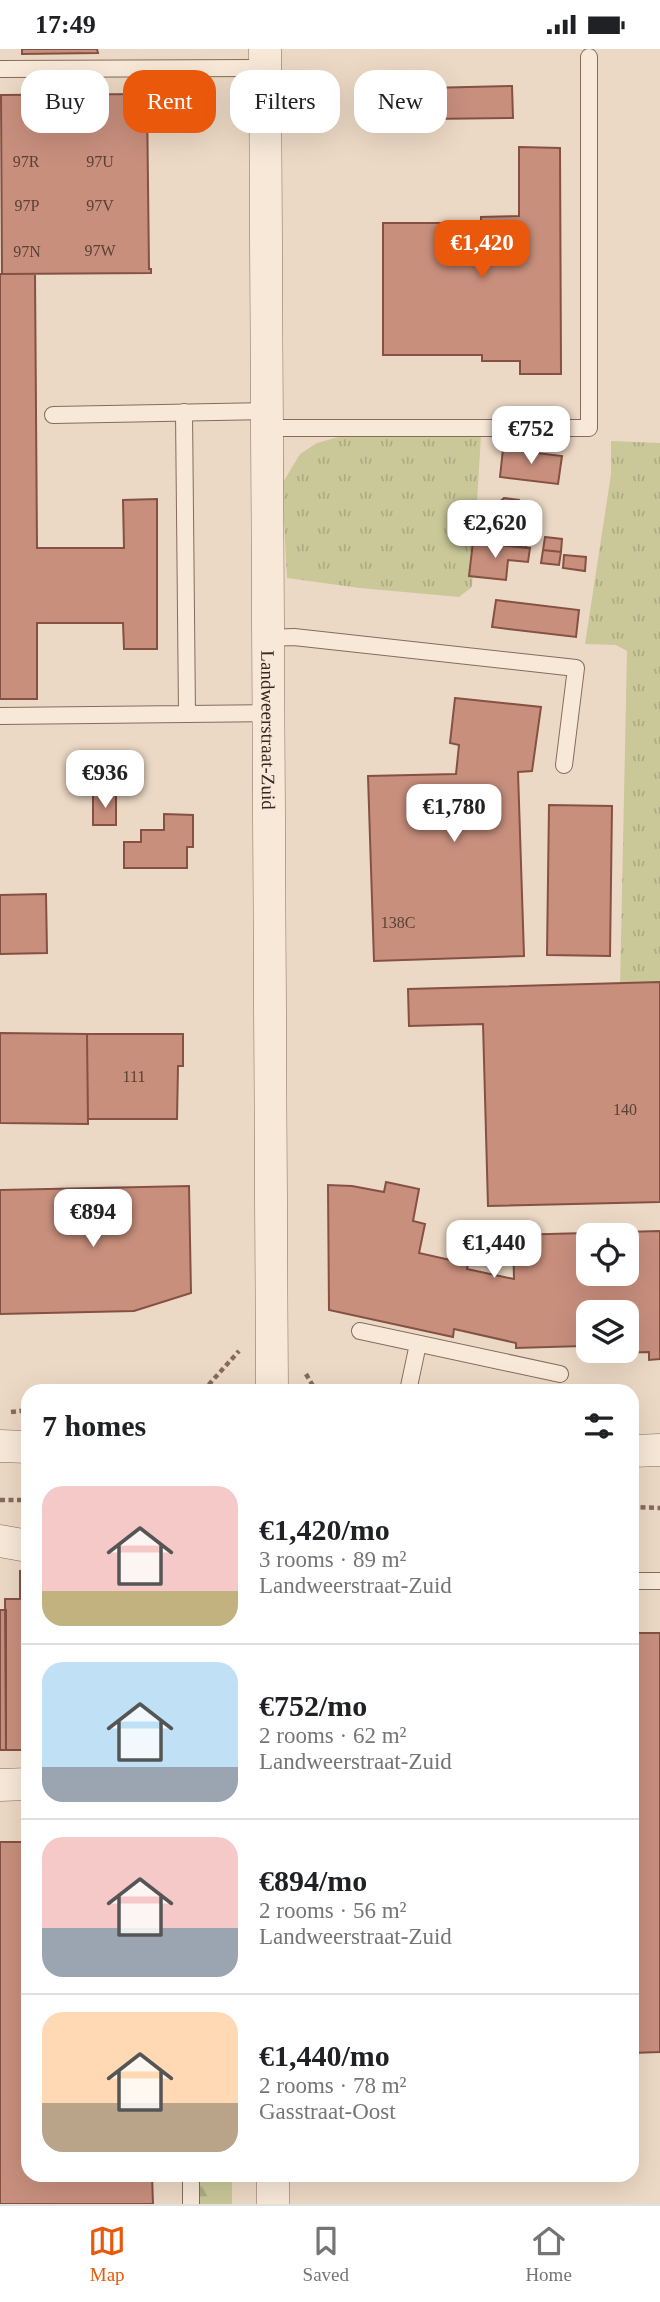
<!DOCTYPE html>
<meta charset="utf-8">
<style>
body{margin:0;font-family:Georgia,serif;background:#f6f6f6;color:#202124;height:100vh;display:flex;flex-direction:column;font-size:26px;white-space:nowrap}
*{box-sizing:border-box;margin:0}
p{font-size:23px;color:#757577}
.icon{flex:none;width:38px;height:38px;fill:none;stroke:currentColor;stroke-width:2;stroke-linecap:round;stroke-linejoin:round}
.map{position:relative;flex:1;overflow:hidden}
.sheet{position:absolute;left:21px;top:1335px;width:618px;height:798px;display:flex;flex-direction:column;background:#fff;border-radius:21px;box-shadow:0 7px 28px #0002}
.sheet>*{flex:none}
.guide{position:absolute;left:21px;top:21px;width:620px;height:63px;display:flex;gap:14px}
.buttons{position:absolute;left:576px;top:1174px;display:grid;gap:14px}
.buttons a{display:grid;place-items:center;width:63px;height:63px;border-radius:14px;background:#fff;box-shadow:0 7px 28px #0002;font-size:35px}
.price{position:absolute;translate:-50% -60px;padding:0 16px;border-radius:14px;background:#fff;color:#222;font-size:23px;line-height:46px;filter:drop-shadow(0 2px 4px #0008)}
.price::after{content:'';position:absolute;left:50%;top:42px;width:21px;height:16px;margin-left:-10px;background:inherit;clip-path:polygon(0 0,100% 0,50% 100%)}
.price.selected{background:#ea580c;color:#fff}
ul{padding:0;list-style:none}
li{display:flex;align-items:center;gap:21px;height:175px;padding:0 21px}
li+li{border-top:2px solid #e0e0e0}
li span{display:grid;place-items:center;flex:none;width:196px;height:140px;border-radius:21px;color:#555}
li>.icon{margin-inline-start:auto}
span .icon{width:84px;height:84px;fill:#fffc;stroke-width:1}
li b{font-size:30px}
h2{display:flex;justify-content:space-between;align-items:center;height:84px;padding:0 21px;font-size:30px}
.pill{padding:0 24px;border-radius:21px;background:#fff;box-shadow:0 7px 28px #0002;font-size:24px;line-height:63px}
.pill.selected{background:#ea580c;color:#fff}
.status{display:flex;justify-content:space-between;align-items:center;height:49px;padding:0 35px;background:#fff;direction:ltr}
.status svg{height:19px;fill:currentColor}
.dock{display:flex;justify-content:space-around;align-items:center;height:98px;border-top:2px solid #e0e0e0;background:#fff;font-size:19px;color:#757577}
.dock a{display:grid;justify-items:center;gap:4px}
.dock .selected{color:#ea580c}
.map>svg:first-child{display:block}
</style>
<div class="status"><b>17:49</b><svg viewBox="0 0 49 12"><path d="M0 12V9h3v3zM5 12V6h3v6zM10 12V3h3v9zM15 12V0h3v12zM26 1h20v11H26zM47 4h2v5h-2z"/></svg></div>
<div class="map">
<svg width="660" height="2155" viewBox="0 0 660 2155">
<defs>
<pattern id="grass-tufts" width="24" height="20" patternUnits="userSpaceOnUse" patternTransform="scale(1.75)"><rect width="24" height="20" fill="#cac799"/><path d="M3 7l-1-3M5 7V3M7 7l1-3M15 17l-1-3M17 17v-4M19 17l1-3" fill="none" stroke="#aeab83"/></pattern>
<pattern id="forest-firs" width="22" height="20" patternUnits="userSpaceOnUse" patternTransform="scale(1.75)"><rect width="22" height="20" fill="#cac799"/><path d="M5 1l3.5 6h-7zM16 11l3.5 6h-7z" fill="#aeab83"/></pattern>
</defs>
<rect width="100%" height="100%" fill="#ecd9c5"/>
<path fill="url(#grass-tufts)" d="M349 385 481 386 472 538 459 548 360 539 287 529 282 435 300 405 317 394Z
M611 392 660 394V939L620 940 627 602 616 596 585 595 611 425Z"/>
<path fill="url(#forest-firs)" d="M200 2126H232V2155H200Z"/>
<path fill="#c88f7d" stroke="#845143" stroke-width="2" fill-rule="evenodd" d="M22 0H97L98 4 22 5Z
M512 37 513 69 427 70V39Z
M150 45V49H147L149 220H151V224L2 225 1 46Z
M519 98 560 99 561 325H520V312H482V306H383V174H481V168L519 167Z
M0 225H35L37 499H124L123 451 157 450V600H124L123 574H37V650H0Z
M503 400 562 407 558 435 500 428Z
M504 449 519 451 523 457 522 475 515 481 511 480V485L527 487 526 499 473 493 476 459 497 462V455Z
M545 488 562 490 561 503 543 501Z
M473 493 530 499 528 513 508 511 506 531 469 527Z
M543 501 561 503 559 516 541 514Z
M564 506 586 508 585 522 563 519Z
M496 551 579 561 576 588 492 578Z
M455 649 541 658 532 722 518 723 524 907 374 912 368 727 456 725 459 696 450 694Z
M93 745H116V776H93Z
M549 756 612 757 610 907 547 906Z
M164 765 193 766V798H187V819H124V793H141V781H164Z
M46 845 47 904 0 905V846Z
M660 933V1153L488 1157 483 975 409 977 408 940Z
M0 984 87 985 88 1075 0 1074Z
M87 985H183V1017H178L177 1070H88Z
M386 1133 419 1140 413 1172 425 1175 419 1204 468 1215 467 1220 514 1230 513 1186 660 1182V1310L649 1311V1303L582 1305V1297L516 1299V1294L454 1280 453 1288 329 1261 328 1136 352 1137 384 1143ZM588 1186H626V1225H588ZM588 1264H626V1302H588Z
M189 1137 191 1244 134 1262 0 1265V1141Z
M20 1522 28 1523V1701H6L5 1550H20Z
M0 1561H6V1701H0Z
M632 1584H660V2003L632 2004Z
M0 1793H28V2126H152L153 2155H0Z"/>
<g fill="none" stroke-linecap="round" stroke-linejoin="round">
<defs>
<path id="lane" d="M0 20 266 19
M184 363 187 665
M53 366 268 362
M268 379H589V8
M269 589 294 588 576 619 564 716
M0 667 269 664
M360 1282 560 1325
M408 1342 418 1295
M632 1532H660
M191 2126V2155"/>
<g id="street">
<path id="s1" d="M265 0 272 1342"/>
<path d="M0 1397 28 1398"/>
<path d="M632 1402 660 1401"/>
<path d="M0 1492 28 1497"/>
<path d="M0 1736 28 1735"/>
<path d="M273 2126V2155"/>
</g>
</defs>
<use href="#lane" stroke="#866b5c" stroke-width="18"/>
<use href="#street" stroke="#866b5c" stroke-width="33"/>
<path stroke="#866b5c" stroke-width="4.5" stroke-dasharray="5 3.5" stroke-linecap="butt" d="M306 1325 316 1342
M203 1342 239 1302
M11 1363 28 1361
M0 1451H28
M632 1458 660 1459"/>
<use href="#lane" stroke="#f7e8d8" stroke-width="16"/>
<use href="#street" stroke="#f7e8d8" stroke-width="32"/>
</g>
<g text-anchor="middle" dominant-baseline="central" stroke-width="6" stroke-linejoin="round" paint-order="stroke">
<g font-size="16" fill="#5b4036">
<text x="26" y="112">97R</text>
<text x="100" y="112">97U</text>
<text x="27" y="156">97P</text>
<text x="100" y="156">97V</text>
<text x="100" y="201">97W</text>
<text x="27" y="202">97N</text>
<text x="398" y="873">138C</text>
<text x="134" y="1027">111</text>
<text x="625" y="1060">140</text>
</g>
<g font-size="19" fill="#37261f" stroke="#f4e5d4">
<text stroke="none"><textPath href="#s1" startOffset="681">Landweerstraat-Zuid</textPath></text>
</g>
</g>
</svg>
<div class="buttons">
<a><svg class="icon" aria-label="locate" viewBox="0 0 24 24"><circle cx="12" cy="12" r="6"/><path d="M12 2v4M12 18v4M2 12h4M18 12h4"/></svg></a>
<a><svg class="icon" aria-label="layers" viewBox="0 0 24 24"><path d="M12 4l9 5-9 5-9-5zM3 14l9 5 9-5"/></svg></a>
</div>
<b class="price selected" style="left:482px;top:231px">€1,420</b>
<b class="price" style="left:531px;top:417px">€752</b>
<b class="price" style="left:495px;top:511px">€2,620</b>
<b class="price" style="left:105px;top:761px">€936</b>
<b class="price" style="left:454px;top:795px">€1,780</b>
<b class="price" style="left:93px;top:1200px">€894</b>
<b class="price" style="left:494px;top:1231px">€1,440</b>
<div class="guide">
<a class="pill">Buy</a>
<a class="pill selected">Rent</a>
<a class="pill">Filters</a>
<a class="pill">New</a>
</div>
<section class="sheet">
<h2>7 homes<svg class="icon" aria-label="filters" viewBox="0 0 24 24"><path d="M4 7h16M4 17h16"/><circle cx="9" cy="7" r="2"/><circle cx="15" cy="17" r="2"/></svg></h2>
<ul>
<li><span style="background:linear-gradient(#f6c9c9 75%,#c2b280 0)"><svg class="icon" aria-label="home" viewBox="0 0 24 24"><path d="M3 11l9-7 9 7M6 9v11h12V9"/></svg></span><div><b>€1,420/mo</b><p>3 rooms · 89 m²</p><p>Landweerstraat-Zuid</p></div></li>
<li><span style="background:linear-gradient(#bfe0f5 75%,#9aa5b1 0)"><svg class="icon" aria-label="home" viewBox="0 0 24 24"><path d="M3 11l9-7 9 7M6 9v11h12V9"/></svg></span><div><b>€752/mo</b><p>2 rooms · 62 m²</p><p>Landweerstraat-Zuid</p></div></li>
<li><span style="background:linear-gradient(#f6c9c9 65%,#9aa5b1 0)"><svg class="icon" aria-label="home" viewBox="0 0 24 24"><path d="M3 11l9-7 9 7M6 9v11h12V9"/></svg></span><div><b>€894/mo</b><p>2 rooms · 56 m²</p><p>Landweerstraat-Zuid</p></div></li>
<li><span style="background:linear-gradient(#ffd9b3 65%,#b9a48a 0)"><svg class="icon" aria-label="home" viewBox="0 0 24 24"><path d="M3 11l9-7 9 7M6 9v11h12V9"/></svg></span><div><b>€1,440/mo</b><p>2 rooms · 78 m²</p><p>Gasstraat-Oost</p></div></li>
</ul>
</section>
</div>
<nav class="dock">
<a class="selected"><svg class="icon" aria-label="map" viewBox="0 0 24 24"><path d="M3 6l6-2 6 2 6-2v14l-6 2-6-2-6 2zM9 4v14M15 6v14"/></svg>Map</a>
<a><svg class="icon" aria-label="saved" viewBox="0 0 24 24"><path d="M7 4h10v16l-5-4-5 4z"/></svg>Saved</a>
<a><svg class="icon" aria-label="home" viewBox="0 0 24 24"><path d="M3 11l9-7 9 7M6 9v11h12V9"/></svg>Home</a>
</nav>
